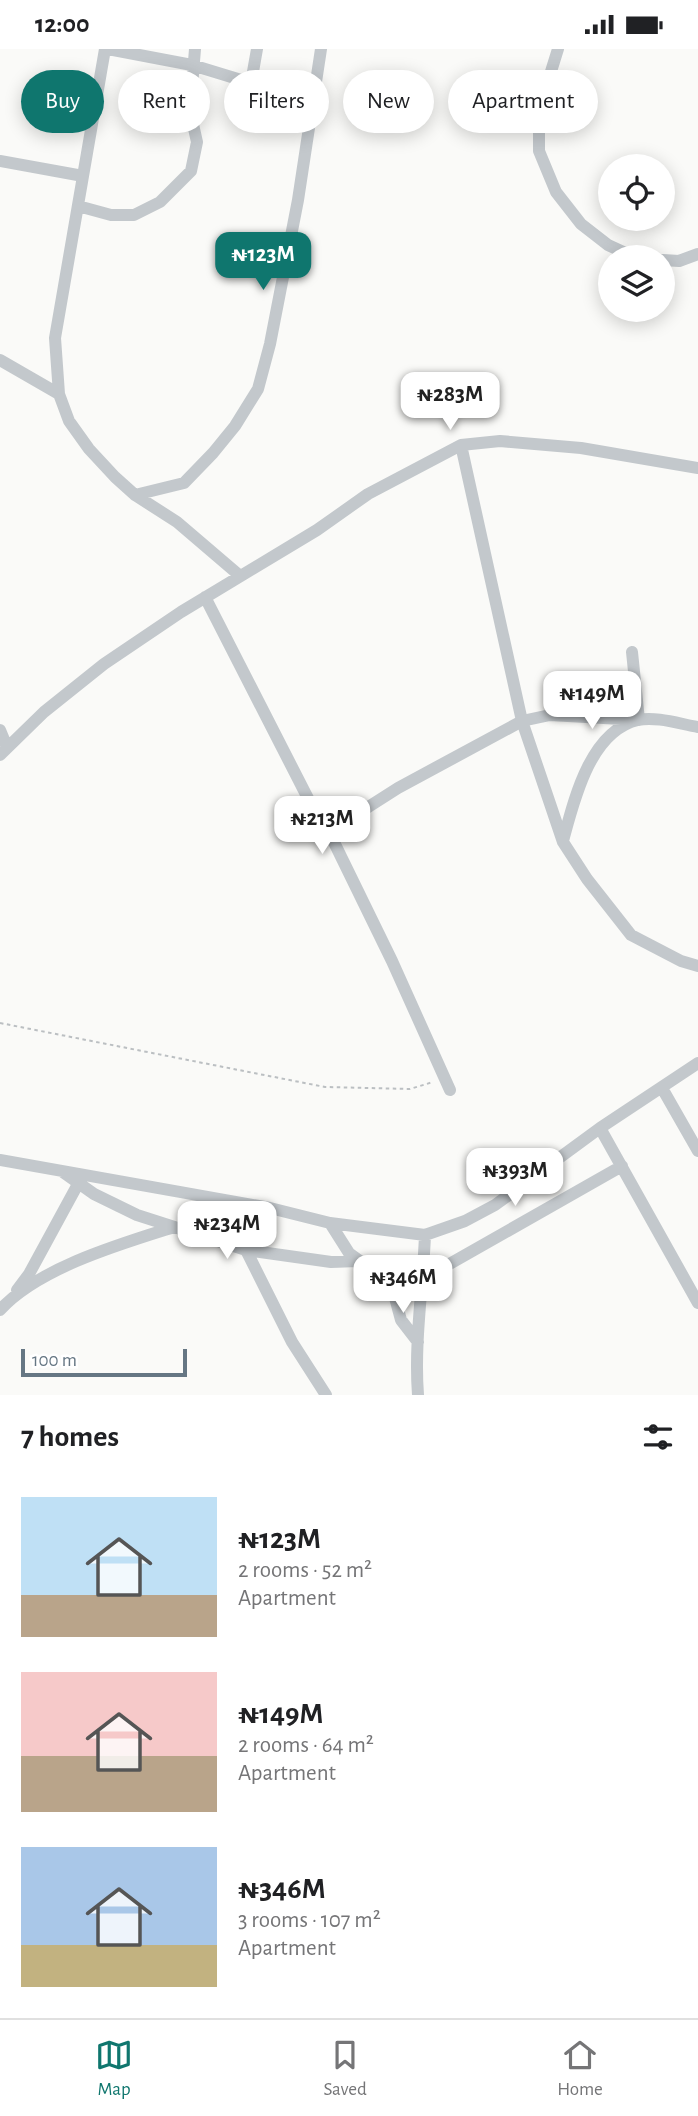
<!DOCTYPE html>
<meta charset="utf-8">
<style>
body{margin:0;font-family:"Alegreya Sans",sans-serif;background:#f2f2f2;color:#202124;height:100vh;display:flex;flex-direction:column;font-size:26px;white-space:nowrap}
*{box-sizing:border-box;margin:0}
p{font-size:23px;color:#757577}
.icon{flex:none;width:38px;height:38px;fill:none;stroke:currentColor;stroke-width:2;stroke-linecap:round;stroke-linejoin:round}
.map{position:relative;height:1346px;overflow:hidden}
.side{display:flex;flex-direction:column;background:#fff;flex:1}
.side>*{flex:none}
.top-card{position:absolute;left:21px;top:21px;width:656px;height:63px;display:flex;gap:14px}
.controls{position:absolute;left:598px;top:105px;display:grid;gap:14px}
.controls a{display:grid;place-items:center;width:77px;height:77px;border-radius:50%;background:#fff;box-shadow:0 4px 18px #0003;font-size:35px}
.scale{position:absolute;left:21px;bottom:18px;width:166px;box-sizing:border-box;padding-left:7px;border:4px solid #657683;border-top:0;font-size:19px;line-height:24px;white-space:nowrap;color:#657683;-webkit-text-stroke:5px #fff;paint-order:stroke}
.price{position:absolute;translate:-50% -60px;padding:0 16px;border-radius:14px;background:#fff;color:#222;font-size:23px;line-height:46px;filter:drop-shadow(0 2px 4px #0008)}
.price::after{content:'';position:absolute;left:50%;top:42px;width:21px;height:16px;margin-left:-10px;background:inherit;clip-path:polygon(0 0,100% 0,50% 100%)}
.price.active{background:#0f766e;color:#fff}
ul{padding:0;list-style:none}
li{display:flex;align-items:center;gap:21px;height:175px;padding:0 21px}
li span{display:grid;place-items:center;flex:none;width:196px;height:140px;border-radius:0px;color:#555}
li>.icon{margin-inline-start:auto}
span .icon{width:84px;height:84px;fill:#fffc;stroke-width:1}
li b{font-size:30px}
h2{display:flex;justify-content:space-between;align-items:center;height:84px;padding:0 21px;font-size:30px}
.chip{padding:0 24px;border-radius:32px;background:#fff;box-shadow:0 4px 18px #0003;font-size:24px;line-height:63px}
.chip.active{background:#0f766e;color:#fff}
.status{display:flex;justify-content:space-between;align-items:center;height:49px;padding:0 35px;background:#fff;direction:ltr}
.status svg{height:19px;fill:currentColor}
.dock{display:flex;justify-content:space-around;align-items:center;height:98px;border-top:2px solid #e0e0e0;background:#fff;font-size:19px;color:#757577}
.dock a{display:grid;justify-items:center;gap:4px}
.dock .active{color:#0f766e}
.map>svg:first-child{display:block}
</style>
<div class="status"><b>12:00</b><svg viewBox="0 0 49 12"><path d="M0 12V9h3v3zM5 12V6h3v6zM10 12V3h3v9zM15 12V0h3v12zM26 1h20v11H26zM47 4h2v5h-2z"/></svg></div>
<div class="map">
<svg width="698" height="1346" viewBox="0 0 698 1346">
<rect width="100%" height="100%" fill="#fafaf8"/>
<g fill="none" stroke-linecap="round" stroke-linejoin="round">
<path stroke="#bbbfc2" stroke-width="2" stroke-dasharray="3.5 3.5" stroke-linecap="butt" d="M0 974 325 1038 410 1040 433 1033"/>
<path stroke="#c3c8cc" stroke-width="12" d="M105 0 55 289 59 345 69 372 89 400 115 428 135 446 177 473 239 526
M108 0 192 16 251 34 313 59
M558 0 544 45 539 73V102L556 143 581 175 608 196 634 208
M251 34 257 0
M0 112 83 127
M78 157 111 166H134L160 153 191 122 197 93 190 62 195 0
M663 211 679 212 698 205
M0 311 59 345
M461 396 522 672 563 793 587 830 631 886 681 912 698 917
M135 446 184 434 213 404 235 377 258 340 270 295 298 151 321 0
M205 548 316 765 329 783
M0 681 7 698
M0 706 44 663 104 615 181 563 317 481 368 445 461 396 500 392 581 399 698 419
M563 792C574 751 590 682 638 671 656 667 680 675 698 678
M662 1039 698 1102
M450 1041 392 912 329 783 398 739 522 672 550 666 639 671 632 603
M600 1079 698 1254
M0 1111 270 1159 330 1174 425 1186 465 1172 495 1156 600 1079 698 1014
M63 1123 94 1145 137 1166 246 1201 331 1213 358 1212 423 1230 622 1117
M216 1150 246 1201 292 1293 326 1346
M330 1174 349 1204 382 1228 394 1245 401 1271 418 1293
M17 1241 29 1225 78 1135
M0 1261C38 1219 120 1195 174 1178
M418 1346C414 1293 423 1239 425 1186"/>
</g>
</svg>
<div class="controls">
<a><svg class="icon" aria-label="locate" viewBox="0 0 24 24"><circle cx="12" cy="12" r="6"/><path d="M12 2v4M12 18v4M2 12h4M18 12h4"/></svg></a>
<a><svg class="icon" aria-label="layers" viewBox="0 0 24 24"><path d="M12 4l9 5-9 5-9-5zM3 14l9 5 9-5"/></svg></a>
</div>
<div class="scale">100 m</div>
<b class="price active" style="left:263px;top:243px">₦123M</b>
<b class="price" style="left:450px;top:383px">₦283M</b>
<b class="price" style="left:592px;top:682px">₦149M</b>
<b class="price" style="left:322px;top:807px">₦213M</b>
<b class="price" style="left:515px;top:1159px">₦393M</b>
<b class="price" style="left:227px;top:1212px">₦234M</b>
<b class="price" style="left:403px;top:1266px">₦346M</b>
<div class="top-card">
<a class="chip active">Buy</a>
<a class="chip">Rent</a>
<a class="chip">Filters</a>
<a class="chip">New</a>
<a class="chip">Apartment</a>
</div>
</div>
<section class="side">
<h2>7 homes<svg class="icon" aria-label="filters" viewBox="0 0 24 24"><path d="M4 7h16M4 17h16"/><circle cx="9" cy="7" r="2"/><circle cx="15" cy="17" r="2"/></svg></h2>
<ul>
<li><span style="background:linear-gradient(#bfe0f5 70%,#b9a48a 0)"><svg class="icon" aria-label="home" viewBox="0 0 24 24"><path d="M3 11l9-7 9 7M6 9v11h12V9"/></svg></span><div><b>₦123M</b><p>2 rooms · 52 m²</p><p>Apartment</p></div></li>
<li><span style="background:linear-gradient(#f6c9c9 60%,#b9a48a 0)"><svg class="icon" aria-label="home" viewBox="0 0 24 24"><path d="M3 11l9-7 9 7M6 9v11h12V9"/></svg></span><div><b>₦149M</b><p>2 rooms · 64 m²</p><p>Apartment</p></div></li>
<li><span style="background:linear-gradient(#a9c7e8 70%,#c2b280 0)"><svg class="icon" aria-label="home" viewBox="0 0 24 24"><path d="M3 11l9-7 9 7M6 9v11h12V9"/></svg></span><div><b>₦346M</b><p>3 rooms · 107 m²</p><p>Apartment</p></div></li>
</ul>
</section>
<nav class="dock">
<a class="active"><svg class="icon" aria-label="map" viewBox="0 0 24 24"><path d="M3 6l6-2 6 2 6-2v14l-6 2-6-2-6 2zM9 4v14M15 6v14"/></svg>Map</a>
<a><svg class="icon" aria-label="saved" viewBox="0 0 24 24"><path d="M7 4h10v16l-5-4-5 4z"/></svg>Saved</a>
<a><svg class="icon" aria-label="home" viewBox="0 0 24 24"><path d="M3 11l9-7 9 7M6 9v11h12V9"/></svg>Home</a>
</nav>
